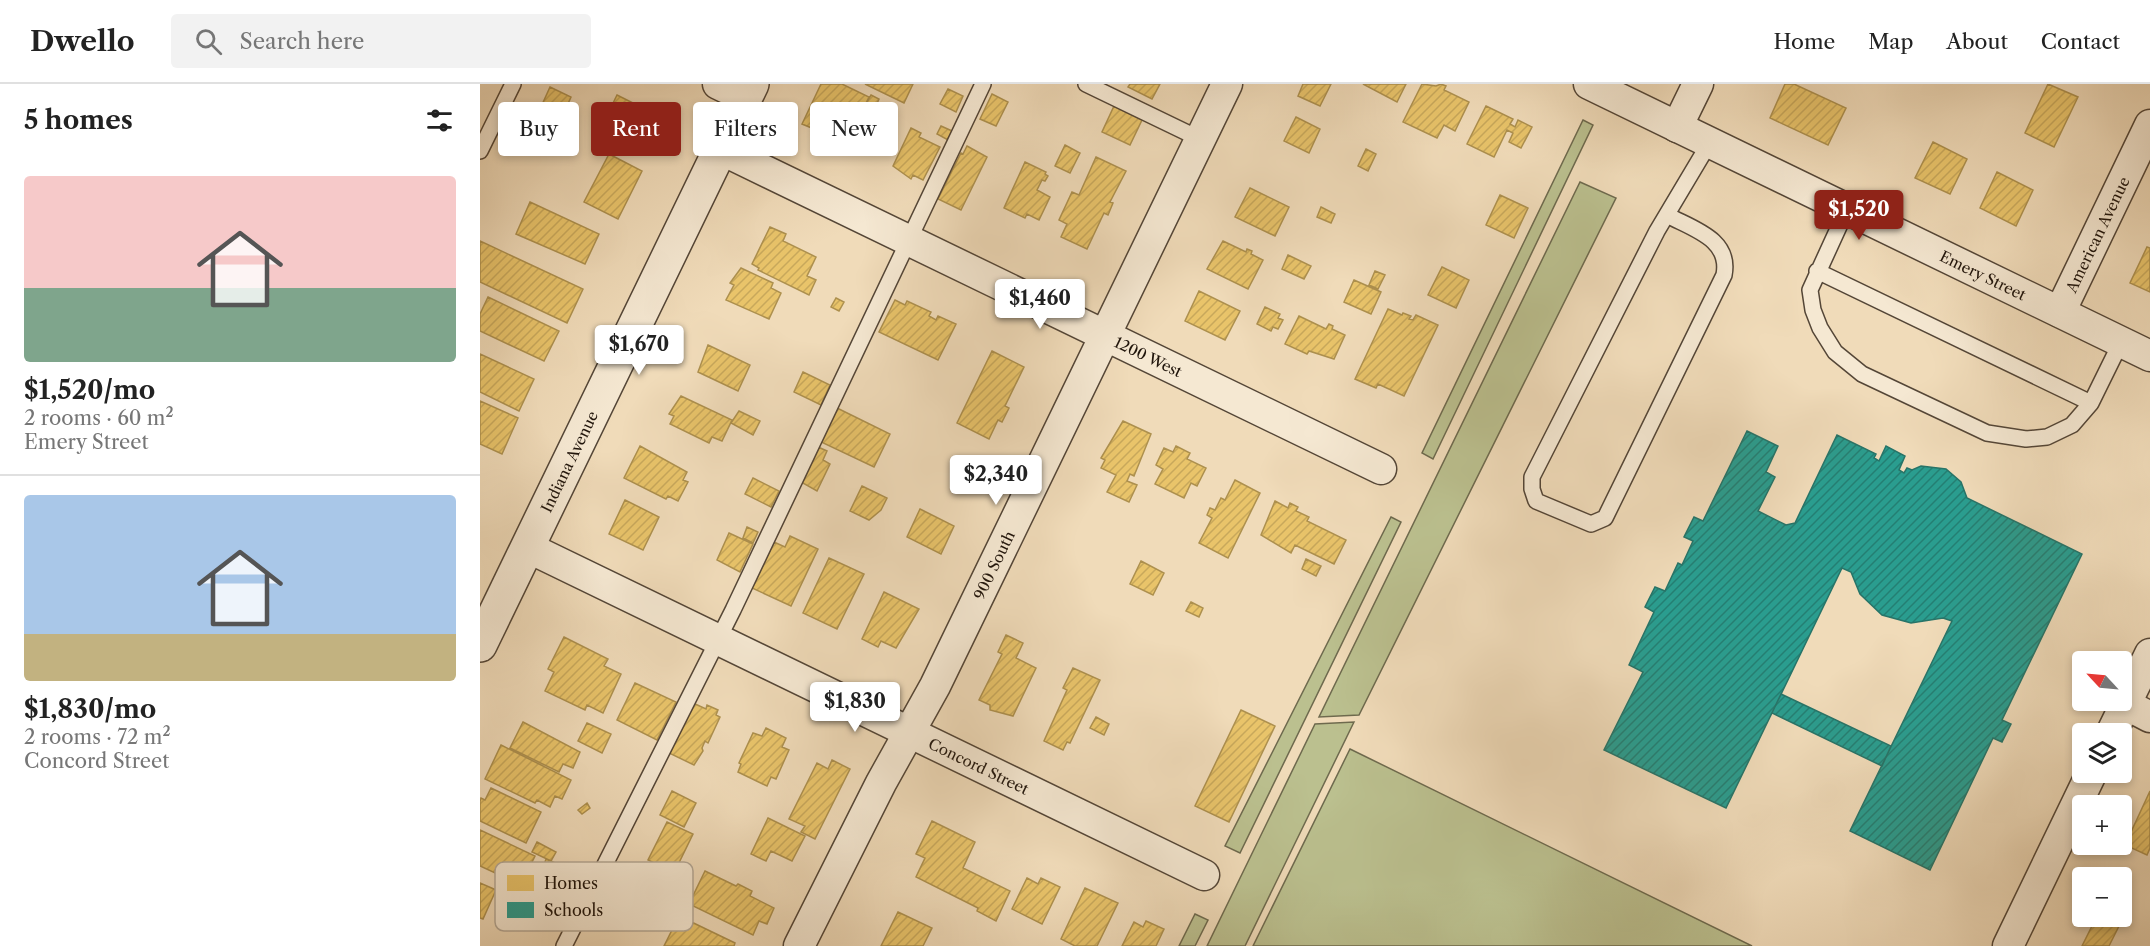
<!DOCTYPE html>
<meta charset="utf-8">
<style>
body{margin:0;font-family:"Libre Caslon Text",serif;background:#f2f2f2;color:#222;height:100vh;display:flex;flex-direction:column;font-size:22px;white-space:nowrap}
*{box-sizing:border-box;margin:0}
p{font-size:20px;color:#767676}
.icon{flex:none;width:33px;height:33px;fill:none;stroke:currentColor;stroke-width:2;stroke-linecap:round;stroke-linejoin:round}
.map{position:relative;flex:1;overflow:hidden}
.panel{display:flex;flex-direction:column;background:#fff;width:480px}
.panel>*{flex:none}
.banner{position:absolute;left:18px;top:18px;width:570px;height:54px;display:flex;gap:12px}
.needle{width:39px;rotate:296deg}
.controls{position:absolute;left:1592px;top:567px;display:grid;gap:12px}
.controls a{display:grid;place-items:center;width:60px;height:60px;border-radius:6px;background:#fff;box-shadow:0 3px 9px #0003;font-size:30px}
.price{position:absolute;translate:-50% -51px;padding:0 14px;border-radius:6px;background:#fff;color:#222;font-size:20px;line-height:39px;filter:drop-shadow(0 2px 3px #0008)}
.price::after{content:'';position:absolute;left:50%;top:36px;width:18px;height:14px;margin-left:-9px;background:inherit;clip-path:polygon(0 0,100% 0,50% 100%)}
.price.on{background:#8f2418;color:#fff}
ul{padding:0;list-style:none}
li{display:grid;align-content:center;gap:12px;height:318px;padding:0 24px}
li+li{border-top:2px solid #e0e0e0}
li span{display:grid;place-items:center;height:186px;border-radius:6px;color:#555}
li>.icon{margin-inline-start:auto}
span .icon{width:108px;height:108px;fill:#fffc;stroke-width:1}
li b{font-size:26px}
h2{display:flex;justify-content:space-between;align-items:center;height:72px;padding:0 24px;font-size:26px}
.pill{padding:0 21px;border-radius:6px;background:#fff;box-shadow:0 3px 9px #0003;font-size:21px;line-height:54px}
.pill.on{background:#8f2418;color:#fff}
header{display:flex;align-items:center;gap:36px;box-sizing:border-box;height:84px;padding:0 30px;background:#fff;border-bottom:2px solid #e0e0e0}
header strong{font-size:28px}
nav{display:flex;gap:33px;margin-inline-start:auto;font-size:21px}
.search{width:420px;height:54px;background:#f2f2f2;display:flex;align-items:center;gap:15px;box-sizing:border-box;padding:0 21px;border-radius:6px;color:#767676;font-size:22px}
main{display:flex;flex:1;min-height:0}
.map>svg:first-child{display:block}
</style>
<header>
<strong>Dwello</strong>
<div class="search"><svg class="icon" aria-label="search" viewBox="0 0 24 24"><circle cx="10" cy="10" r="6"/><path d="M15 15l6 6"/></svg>Search here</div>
<nav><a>Home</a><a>Map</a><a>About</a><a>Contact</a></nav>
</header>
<main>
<section class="panel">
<h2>5 homes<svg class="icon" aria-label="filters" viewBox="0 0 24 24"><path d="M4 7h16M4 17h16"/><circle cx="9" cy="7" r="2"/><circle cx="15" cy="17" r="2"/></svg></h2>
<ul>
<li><span style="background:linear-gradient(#f6c9c9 60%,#7fa58c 0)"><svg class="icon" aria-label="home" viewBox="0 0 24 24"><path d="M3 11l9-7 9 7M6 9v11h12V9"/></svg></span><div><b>$1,520/mo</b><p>2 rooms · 60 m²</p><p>Emery Street</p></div></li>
<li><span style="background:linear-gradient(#a9c7e8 75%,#c2b280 0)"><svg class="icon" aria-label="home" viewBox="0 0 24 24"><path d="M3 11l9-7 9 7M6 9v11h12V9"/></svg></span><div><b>$1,830/mo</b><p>2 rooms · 72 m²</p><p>Concord Street</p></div></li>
</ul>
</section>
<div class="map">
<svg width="1670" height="862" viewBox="0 0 1670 862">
<defs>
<pattern id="homes-hatch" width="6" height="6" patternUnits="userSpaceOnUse" patternTransform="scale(1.5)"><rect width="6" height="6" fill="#e9c46a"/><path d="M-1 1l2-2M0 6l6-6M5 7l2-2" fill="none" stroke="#c8a85b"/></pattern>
<pattern id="schools-hatch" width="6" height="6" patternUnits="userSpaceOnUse" patternTransform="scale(1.5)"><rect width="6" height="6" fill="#2a9d8f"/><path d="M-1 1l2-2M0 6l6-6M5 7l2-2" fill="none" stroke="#247f73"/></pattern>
</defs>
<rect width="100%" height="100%" fill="#f0dbb9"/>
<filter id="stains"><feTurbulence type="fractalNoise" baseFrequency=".00333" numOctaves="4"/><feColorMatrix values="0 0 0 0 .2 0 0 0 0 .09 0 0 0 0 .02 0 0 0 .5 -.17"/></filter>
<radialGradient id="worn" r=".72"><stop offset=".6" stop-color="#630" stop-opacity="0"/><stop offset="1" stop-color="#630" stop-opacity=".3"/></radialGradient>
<path fill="#bbc08f" stroke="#6e6a4e" stroke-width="1.5" d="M1103 36 1113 41 953 375 942 369Z
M1100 98 1136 114 879 631 839 633Z
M911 433 921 438 760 769 745 762Z
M874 638 765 862H727L835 640Z
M870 665 1272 862H773Z
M715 830 728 836 715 862H699Z"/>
<path fill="url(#homes-hatch)" stroke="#ad904e" stroke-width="1.5" d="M341 0H362L389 13 378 35 371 31 365 43 372 46 366 58 322 40Z
M385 0H433L424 19Z
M650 0H680L672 15 648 3Z
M823 0H851L840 22 818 12Z
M883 0H926L917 18Z
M942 0 956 2 961 0 966 2 964 6 989 18 975 47 964 41 957 54 923 38Z
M1305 0H1314L1366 24 1348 61 1290 34Z
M1568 0 1598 13 1574 63 1545 49Z
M70 3 91 13 82 33 61 23Z
M468 5 483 12 476 28 460 20Z
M512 10 528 18 516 42 500 35Z
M137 11 179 32 161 67 120 46Z
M391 11 399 15 395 24 386 20Z
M634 22 662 36 650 61 622 48Z
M1006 22 1033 35 1030 40 1035 43 1038 36 1052 43 1041 64 1029 58 1033 49 1027 46 1014 73 987 60Z
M816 33 840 45 829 69 804 57Z
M461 42 472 47 468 56 457 50Z
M431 44 441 49 439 53 460 63 443 96 433 91 431 95 413 82Z
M1453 58 1487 75 1470 110 1435 94Z
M585 61 600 69 590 89 575 82Z
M487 62 507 73 481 126 458 115 481 69 483 70Z
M886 65 896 70 888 87 878 82Z
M129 70 162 87 138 135 104 118Z
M616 73 646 87 630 118 633 119 628 131 624 129 607 165 581 153 587 140 579 136 592 108 599 111Z
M545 78 566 88 565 90 568 92 565 97 562 96 557 106 570 113 559 136 547 130 545 134 524 124Z
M1517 88 1553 106 1536 142 1500 124Z
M770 104 809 123 795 152 755 133Z
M1020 111 1048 124 1034 154 1006 141Z
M50 118 119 150 105 180 36 150Z
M841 123 855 130 851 139 837 133Z
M290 143 306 150 303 157 336 173 327 192 336 196 329 211 278 186 279 184 272 180Z
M0 157 103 205 87 239 0 198Z
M743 157 766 168 767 165 772 167 771 170 783 176 768 205 727 185Z
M1667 163 1670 164V208L1650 199Z
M808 171 831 182 824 195 802 185Z
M962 183 989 196 976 224 948 211Z
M261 184 293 199 291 204 301 209 289 235 246 216 254 201 250 199Z
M895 187 905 191 898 205 889 201Z
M874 196 901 208 891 230 864 218Z
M719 207 760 227 745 256 705 237Z
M8 213 79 247 64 277 0 247V230Z
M356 214 364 218 359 227 351 223Z
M415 216 425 221 427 217 451 228 449 232 456 236 458 232 476 240 458 276 399 248Z
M785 223 800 230 798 234 803 236 798 245 793 243 791 247 777 240Z
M908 225 922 231 923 229 931 232 929 235 933 236 936 231 958 241 924 312 898 300 896 304 875 295Z
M819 232 846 245 849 240 853 242 852 245 865 251 854 275 829 267 827 270 805 260Z
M228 261 270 281 258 307 218 288Z
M512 267 544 283 525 322 529 324 522 338 518 336 509 355 477 339Z
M0 270 54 295 39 327 0 308Z
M323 288 350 301 341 321 314 308Z
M201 312 252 336 242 357 232 353 229 359 190 340 194 332 189 330Z
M0 317 38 334 22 370 0 360Z
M355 323 410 350 394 383 339 357Z
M259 327 280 337 273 351 251 339Z
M643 337 671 350 654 392 650 390 647 397 657 401 649 418 627 408 636 391 621 384 625 376 621 374Z
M160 362 207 388 203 396 208 398 198 417 188 412 186 415 144 394Z
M696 362 710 369 707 375 726 384 717 402 711 399 704 414 675 400 683 385 676 381 684 364 693 368Z
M338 363 347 367 343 376 350 380 337 407 321 398Z
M273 394 299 407 291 423 265 410Z
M755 396 780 409 748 474 719 459 732 434 727 431 730 424 735 426 741 414 745 416Z
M382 402 407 414 401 426 389 436 370 427Z
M145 416 179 433 163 466 129 450Z
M795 417 808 424 810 419 818 423 816 427 829 433 827 437 866 456 854 480 815 461 811 469 781 451Z
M440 425 474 442 461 470 427 453Z
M267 443 278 448 273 459 263 454Z
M249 449 273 460 260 488 237 476Z
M310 452 338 465 311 522 272 504 294 458 305 463Z
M349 474 384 490 357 545 323 529Z
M826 475 841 482 836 492 822 485Z
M661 477 684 489 673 511 650 500Z
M404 508 439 525 416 564 401 557 398 563 382 555Z
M711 518 723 524 719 533 706 527Z
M526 551 543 559 536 574 556 584 533 632 510 626V621L499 616 522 570 518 568Z
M84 553 128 575 124 582 141 590 123 629 107 621 105 626 65 607 74 588 68 585Z
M593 584 620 596 590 659 587 658 583 666 564 657 587 606 583 604Z
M155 599 196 618 177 656 137 636Z
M213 619 226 625 227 621 238 626 236 631 240 633 228 659 225 657 222 664 223 667 214 681 189 669Z
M761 626 795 642 749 738 715 722Z
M616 633 629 640 624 651 610 644Z
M43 638 100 668 93 684 83 680 79 688 30 664Z
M107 639 131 650 122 669 98 657Z
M286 644 306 654 302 663 309 666 296 695 291 693 287 702 258 688 261 680 259 679 273 649 282 652Z
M21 661 91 696 82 715 75 712 70 723 57 716 55 719 5 695Z
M352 676 370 685 335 755 321 748 325 742 309 735 337 679 348 685Z
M11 704 61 728 46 759 0 737V717L1 714 5 716Z
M192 707 216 719 204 743 180 731Z
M1670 707V764L1667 771 1645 761Z
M107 719 110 724 102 730 98 726Z
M288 734 325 752 312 777 291 767 286 777 271 770Z
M452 737 495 758 483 784 530 807 516 837 497 827 498 824 436 793 445 774 436 770Z
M187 738 213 750 194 789 168 776Z
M0 746 55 772 44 794 29 787 26 794 0 782Z
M57 758 76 768 71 777 52 768Z
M66 775 89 785 80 805 59 796Z
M225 787 256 802 258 800 272 807 270 812 294 824 287 840 279 837 273 851 209 820Z
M547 794 558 800 561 794 580 803 562 840 532 825Z
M0 799 16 806 3 835 0 834Z
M605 804 638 819 617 862H595L581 855Z
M418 828 452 844 443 862H401Z
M199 832 255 859 254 862H184Z
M1617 832H1625L1640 840 1629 862H1602Z
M666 837 684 845 676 862H642L654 838 663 843Z"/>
<path fill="url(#schools-hatch)" stroke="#277468" stroke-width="1.5" d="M1267 347 1298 362 1286 388 1295 393 1278 427 1306 441 1315 439 1357 351 1396 370 1394 374 1399 377 1406 362 1425 372 1419 386 1424 389 1427 384 1432 386 1441 382 1466 385 1481 398 1487 414 1602 470 1522 636 1531 640 1522 658 1513 654 1450 786 1370 747 1472 537 1463 534 1431 539 1402 531 1380 510 1371 488 1362 484 1246 724 1124 666 1163 588 1149 581 1174 528 1165 523 1175 503 1185 507 1198 479 1202 481 1213 457 1204 453 1214 433 1223 437Z
M1301 610 1411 662 1402 682 1292 629Z"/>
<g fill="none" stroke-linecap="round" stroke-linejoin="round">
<defs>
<path id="service" d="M606 0 720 55
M0 67 33 0
M1367 125 1330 206 1333 226 1340 244 1355 268 1382 290 1507 349 1546 355 1567 353 1592 341 1611 319 1641 258
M1187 131C1213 145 1251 155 1244 191L1125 434 1111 440 1056 417 1052 405V393L1177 147 1230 58
M1337 187 1611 319
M84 862 253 526 503 0"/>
<g id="minor">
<path d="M238 0 265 13"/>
<path id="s1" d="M1109 0 1670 272"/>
<path d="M1197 43 1218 0"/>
<path id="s2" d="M240 65 901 385"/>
<path id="s3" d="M1580 228 1670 41"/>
<path id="s4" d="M47 463 724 791"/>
<path d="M1645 620 1670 633"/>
<path d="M1631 650 1670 570"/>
<path id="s5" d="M319 862 401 699 455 602 747 0"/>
<path d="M1528 862 1612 688"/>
</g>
<g id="tertiary">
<path id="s6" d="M0 561 272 0"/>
</g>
</defs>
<use href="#service" stroke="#544637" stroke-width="18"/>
<use href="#minor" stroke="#544637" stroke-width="33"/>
<use href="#tertiary" stroke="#544637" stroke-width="36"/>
<use href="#service" stroke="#f5e8d2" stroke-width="15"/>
<use href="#minor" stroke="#f5e8d2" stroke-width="30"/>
<use href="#tertiary" stroke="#f5e8d2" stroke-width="33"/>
</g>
<g text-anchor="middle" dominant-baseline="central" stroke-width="6" stroke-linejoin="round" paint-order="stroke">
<g font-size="15" fill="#20150c" stroke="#f5e8d2">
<text stroke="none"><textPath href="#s3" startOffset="86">American Avenue</textPath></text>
<text stroke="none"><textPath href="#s1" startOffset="438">Emery Street</textPath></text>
<text stroke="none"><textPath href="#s2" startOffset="476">1200 West</textPath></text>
<text stroke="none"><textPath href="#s6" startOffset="204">Indiana Avenue</textPath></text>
<text stroke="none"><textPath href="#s5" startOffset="428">900 South</textPath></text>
<text stroke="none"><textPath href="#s4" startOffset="502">Concord Street</textPath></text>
</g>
</g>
<rect x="15" y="778" width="198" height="69" rx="9" fill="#f5e8d2" stroke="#b5a997" stroke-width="1.5"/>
<rect x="27" y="791" width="27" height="16" fill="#e9c46a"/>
<rect x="27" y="818" width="27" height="16" fill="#2a9d8f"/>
<g font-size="16" fill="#20150c">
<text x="64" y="805">Homes</text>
<text x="64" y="832">Schools</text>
</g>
<rect width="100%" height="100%" filter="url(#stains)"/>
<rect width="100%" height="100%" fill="url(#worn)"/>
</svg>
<div class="controls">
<a><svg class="needle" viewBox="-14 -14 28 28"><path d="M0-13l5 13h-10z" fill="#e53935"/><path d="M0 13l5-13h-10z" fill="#767676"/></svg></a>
<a><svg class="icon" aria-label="layers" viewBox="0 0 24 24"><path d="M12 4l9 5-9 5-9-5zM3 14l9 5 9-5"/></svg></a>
<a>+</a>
<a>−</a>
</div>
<b class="price on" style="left:1379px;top:157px">$1,520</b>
<b class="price" style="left:560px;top:246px">$1,460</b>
<b class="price" style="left:159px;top:292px">$1,670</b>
<b class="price" style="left:516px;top:422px">$2,340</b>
<b class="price" style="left:375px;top:649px">$1,830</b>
<div class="banner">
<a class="pill">Buy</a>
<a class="pill on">Rent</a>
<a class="pill">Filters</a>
<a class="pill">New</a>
</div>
</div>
</main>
